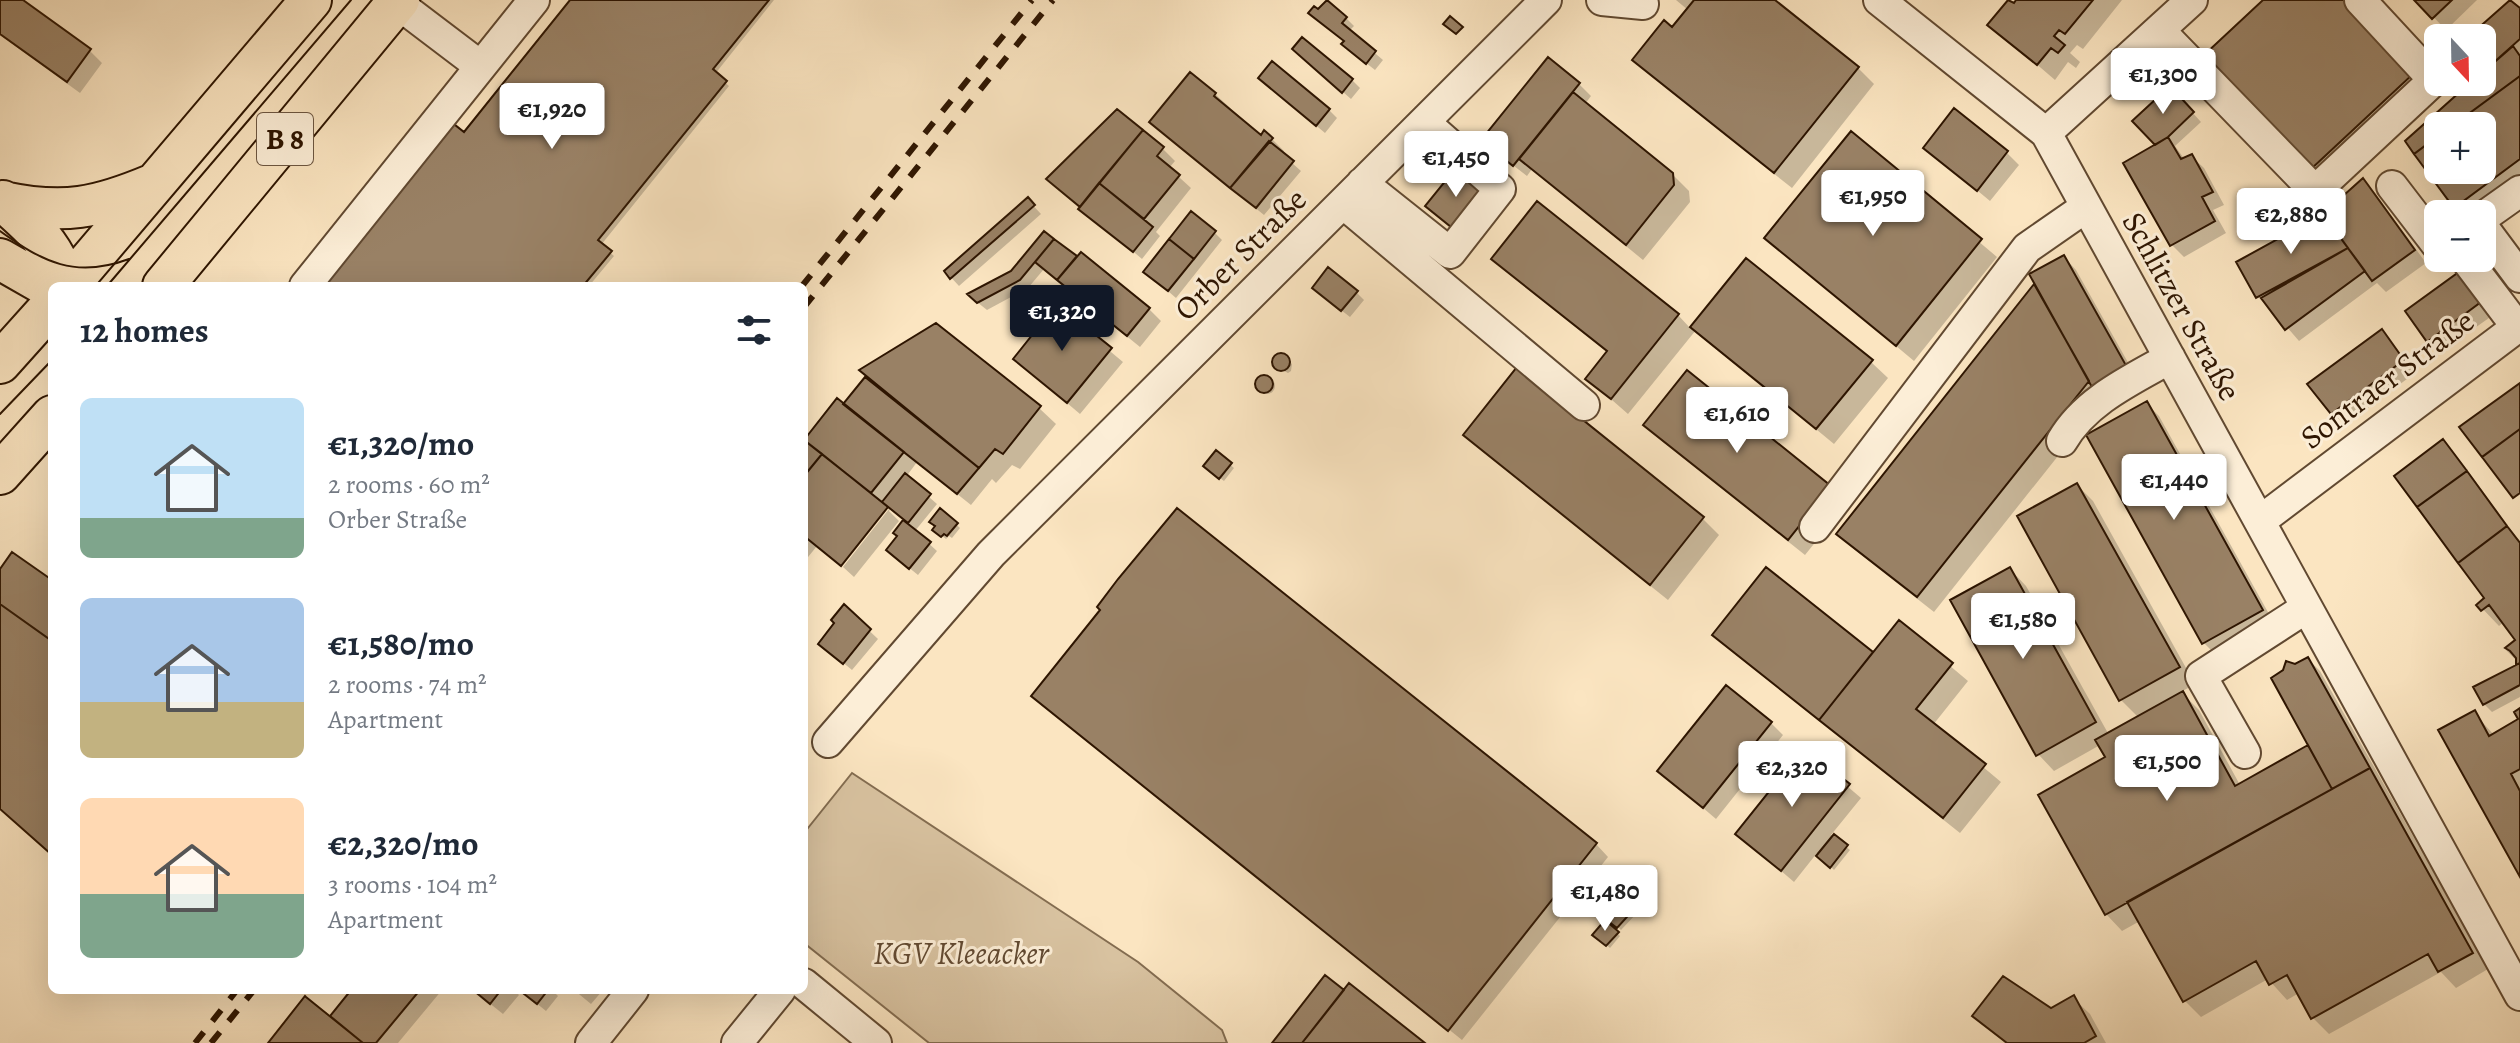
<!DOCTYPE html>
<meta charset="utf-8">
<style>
body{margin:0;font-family:Alegreya,serif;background:#f6f6f7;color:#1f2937;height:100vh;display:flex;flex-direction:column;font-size:30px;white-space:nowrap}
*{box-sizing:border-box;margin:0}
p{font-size:26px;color:#747a83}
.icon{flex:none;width:44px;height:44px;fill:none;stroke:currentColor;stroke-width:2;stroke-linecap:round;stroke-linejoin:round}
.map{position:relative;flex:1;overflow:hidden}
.details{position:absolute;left:48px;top:282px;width:760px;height:712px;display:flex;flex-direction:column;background:#fff;border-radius:12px;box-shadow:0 8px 32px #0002}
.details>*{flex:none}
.needle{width:52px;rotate:158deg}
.tools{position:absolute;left:2424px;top:24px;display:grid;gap:16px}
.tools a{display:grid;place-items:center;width:72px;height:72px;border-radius:12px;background:#fff;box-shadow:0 8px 32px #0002;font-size:40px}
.price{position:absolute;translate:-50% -68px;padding:0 18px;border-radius:8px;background:#fff;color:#222;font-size:26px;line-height:52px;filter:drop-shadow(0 2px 4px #0008)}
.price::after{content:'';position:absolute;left:50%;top:48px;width:24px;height:18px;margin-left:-12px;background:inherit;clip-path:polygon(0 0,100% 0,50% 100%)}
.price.current{background:#111827;color:#fff}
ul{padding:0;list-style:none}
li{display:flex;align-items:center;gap:24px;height:200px;padding:0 32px}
li span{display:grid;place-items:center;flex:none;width:224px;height:160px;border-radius:12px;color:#555}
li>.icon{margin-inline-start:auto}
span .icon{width:96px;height:96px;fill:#fffc;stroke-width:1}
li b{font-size:34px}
h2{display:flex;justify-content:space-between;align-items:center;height:96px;padding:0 32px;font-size:34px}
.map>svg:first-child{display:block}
</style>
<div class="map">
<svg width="2520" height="1043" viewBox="0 0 2520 1043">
<rect width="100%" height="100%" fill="#fbe5c1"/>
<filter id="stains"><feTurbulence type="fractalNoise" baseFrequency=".0025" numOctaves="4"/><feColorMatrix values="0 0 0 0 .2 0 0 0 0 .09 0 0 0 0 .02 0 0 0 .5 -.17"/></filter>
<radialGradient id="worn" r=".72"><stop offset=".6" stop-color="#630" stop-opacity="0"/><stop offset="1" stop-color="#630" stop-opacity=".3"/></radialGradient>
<path fill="#d8c2a0" stroke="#836c50" stroke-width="2" d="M852 773 1138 962 1222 1030 1227 1043H929L804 943V833Z"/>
<path fill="#0003" fill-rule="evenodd" d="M0 0H20L90 51 102 63 80 93 0 35Z
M573 0H774L715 74 729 86 601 245 614 256 589 286H327L464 135Z
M1676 0H1772L1858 68 1874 84 1792 188 1651 76 1635 60 1673 29 1688 10Z
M2018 0H2122L2083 49 2077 45 2070 53 2080 62 2076 68 2068 62 2055 80 1990 24Z
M2266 0H2343L2428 92 2328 184 2206 55Z
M2417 0H2477L2446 30Z
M2520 6V187L2482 214H2462L2407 142 2462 93 2451 82H2482V38H2471ZM2438 126H2482V170H2438Z
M1310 13 1346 18 1354 26 1349 31 1383 60 1375 70 1352 52 1346 42Z
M1352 80 1360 88 1351 99 1343 92Z
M1579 84 1591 96 1585 104 1672 174 1689 191 1690 202 1643 260 1532 169 1527 176 1496 152Z
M1269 86 1329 110 1337 118 1325 133Z
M2170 88 2201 122 2175 146 2185 160 2191 156 2204 168 2224 205 2213 210 2226 233 2184 257 2172 245 2158 145Z
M1215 94 1262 137 1272 139 1284 151 1282 154 1301 171 1264 215 1164 134Z
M1851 134 1997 257 1914 361 1767 238Z
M1162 148 1175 161 1169 168 1191 188 1156 232 1160 236 1142 259 1048 179Z
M1926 148 2007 153 2019 165 1990 201Z
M2363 181 2375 193 2426 263 2386 292 2377 283 2299 341 2272 310 2258 297 2239 263 2324 215Z
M1028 200 1041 214 959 286 946 272Z
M1044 233 1149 309 1161 321 1140 347 1044 269 1028 288 987 310 977 302 1012 273Z
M1215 233 1222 240 1176 298 1154 279Z
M2064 257 2076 270 2139 382 2104 398 1934 612 1855 550 1839 534 2037 284Z
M1494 258 1678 315 1691 329 1747 261 1871 362 1888 378 1834 444 1696 330 1628 414 1588 379 1608 353 1510 275Z
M2462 272 2496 313 2441 352 2429 340Z
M1356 292 1364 300 1350 317 1323 296Z
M1057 307 1123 362 1080 414 1015 359Z
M2382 332 2415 373 2345 425 2332 412Z
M1278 356H1283L1292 364 1291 371 1288 373 1275 366 1274 361Z
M1517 370 1703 519 1719 535 1668 600 1482 451 1465 435Z
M862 371 1039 408 1056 424 1020 469 1012 465 996 483 992 479 971 505 917 462 906 477 937 504 915 531 937 551 918 575 897 558 900 536 896 532 905 521 891 508 889 511 899 521 854 577 843 567 889 509 886 506 839 565 817 546 804 562V442L844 406 878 386Z
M1259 386a8 8 0 1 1 16 0a8 8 0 1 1-16 0Z
M2147 404 2159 416 2274 623 2216 655 2204 643Z
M1646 425 1846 504 1805 555 1662 441Z
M2443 441 2455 454 2520 542V697L2492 712 2484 704 2516 666 2517 661 2506 650 2518 641 2504 622 2499 626 2479 605 2487 599Z
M1216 453 1234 468 1224 481 1209 470Z
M2077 485 2093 501 2195 684 2181 692 2199 710 2240 785 2314 754 2296 666 2308 659 2320 671 2488 969 2456 988 2441 972 2329 1034 2313 1018 2299 993 2287 1000 2268 979 2201 1017 2184 1000 2140 921 2122 931 2106 914 2108 758 2100 745 2054 771 2038 754 2010 569 2026 586 2109 735 2139 718 2121 700Z
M940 510 960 528 952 538 949 536 946 539 935 530Z
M1766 570 1873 655 1899 623 1968 681 1933 725 2001 782 1960 833 1731 651 1715 635Z
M844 607 878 639 852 670 829 651Z
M1102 610 1596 844 1608 857 1462 1040 1033 696Z
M2474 713 2494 735 2520 720V873Z
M1771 723 1783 735 1716 819 1660 771Z
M1805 750 1861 798 1831 835 1850 850 1834 870 1817 853 1794 882 1738 834Z
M1626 903 1637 913 1621 930 1611 920Z
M1605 923 1620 936 1610 948 1595 935Z
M354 990H442L398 1043H270L330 1019Z
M473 990H514L519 995 503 1014Z
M520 990H552L558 996 546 1011Z
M574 990H603L591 1004Z
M2073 998 2090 1014 2106 1043H2005L1974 1016 2051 1010Z"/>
<path fill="#998165" stroke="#2e1501" stroke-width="2" d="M0 0H23L91 49 67 82 0 34Z
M570 0H769L713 69 727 81 598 240 612 251 583 286H325L320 282 450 121 464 132Z
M1327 0 1347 17 1342 23 1376 51 1366 64 1341 44 1344 41 1308 13 1314 6 1318 9Z
M1694 0H1775L1859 67 1774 173 1632 60 1664 20 1672 27Z
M2008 0 2014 3 2016 0H2093L2065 34 2059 30 2054 36 2065 45 2058 53 2051 48 2037 65 1987 25Z
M2263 0H2344L2413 74 2310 170 2204 55Z
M2414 0H2452L2432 19Z
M2510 0 2520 8V39L2482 73V38H2467Z
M1450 16 1463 27 1456 34 1443 24Z
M1302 37 1353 79 1342 93 1292 49Z
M2513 46 2520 56V76L2452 126H2438V136L2414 154 2405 141 2471 82H2482V73Z
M1548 57 1580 83 1513 166 1481 140Z
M1272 61 1330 109 1316 126 1258 78Z
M1190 72 1216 93 1214 96 1261 135 1264 130 1273 138 1230 188 1149 122Z
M2520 76V159L2454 208 2414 154 2438 136V170H2482V126H2452Z
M2170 86 2194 112 2168 137 2155 145 2132 121Z
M1573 92 1673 173 1674 185 1626 245 1519 159Z
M1954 108 2008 151 1977 191 1923 148Z
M1117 109 1143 130 1080 207 1046 179Z
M1143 130 1164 147 1157 156 1180 175 1144 219 1099 183Z
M1851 131 1982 239 1896 346 1764 238Z
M2168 137 2181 159 2192 154 2213 192 2202 197 2215 221 2170 246 2123 163Z
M1269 141 1294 161 1256 208 1230 188Z
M1455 169 1488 191 1456 231 1425 206Z
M2363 178 2415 250 2372 281 2323 214Z
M1099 183 1153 227 1133 252 1078 209Z
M1028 197 1035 205 950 279 944 271Z
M1537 201 1679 314 1611 399 1585 379 1607 351 1491 259Z
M1191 211 1216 231 1194 259 1169 239Z
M2323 214 2348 248 2256 298 2236 262Z
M1044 231 1054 239 1020 280 977 303 967 294 1011 271Z
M1054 239 1077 256 1057 280 1035 262Z
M1169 239 1194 259 1168 291 1143 272Z
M2348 248 2365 271 2285 330 2261 298Z
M1081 252 1150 308 1127 336 1057 280Z
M2064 255 2128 369 2093 389 2029 274Z
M1746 258 1873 360 1816 429 1690 327Z
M1328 267 1358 291 1341 311 1312 288Z
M2463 269 2485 299 2427 342 2405 311Z
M2034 284 2089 381 1917 597 1836 534Z
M1057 304 1112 348 1067 403 1013 359Z
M936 323 1041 406 1003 454 995 449 979 468 859 370Z
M2382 329 2404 360 2331 414 2307 384Z
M1272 362a9 9 0 1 1 18 0a9 9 0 1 1-18 0Z
M1517 367 1704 517 1650 585 1463 435Z
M1687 370 1831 486 1788 540 1643 425Z
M1255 384a9 9 0 1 1 18 0a9 9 0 1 1-18 0Z
M865 377 979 468 957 494 843 404Z
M2520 383V429L2482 457 2459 427Z
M837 398 904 452 871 493 804 440Z
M2147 401 2263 610 2202 644 2086 435Z
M2520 429V493L2513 498 2482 457Z
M2443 439 2467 471 2417 507 2394 476Z
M804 440 822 454 804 476Z
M1216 450 1232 463 1219 479 1203 466Z
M822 454 888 507 841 566 804 536V476Z
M2467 471 2507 526 2458 563 2417 507Z
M905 473 931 494 908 523 882 502Z
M2077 483 2180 667 2119 701 2017 516Z
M940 508 958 523 947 536 944 534 941 537 932 530 935 526 929 522Z
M1177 508 1597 843 1448 1031 1031 696 1100 610 1097 607 1118 579Z
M903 520 931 542 909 569 886 550 897 536 893 533Z
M2507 526 2520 543V663L2516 665V658L2510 651 2505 648 2515 640 2489 605 2481 611 2476 605 2484 598 2458 563Z
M12 552 52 580V641L0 604V569Z
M1766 567 1873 652 1819 720 1712 635Z
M2010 567 2096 722 2036 756 1950 600Z
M0 604 52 641V855L0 809Z
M844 604 871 629 843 664 818 644 834 623 831 620Z
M1899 620 1953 663 1916 709 1986 764 1943 818 1819 720Z
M2308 657 2370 768 2332 789 2271 678 2283 670 2286 661 2295 664Z
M2520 663V685L2483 705 2473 687Z
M1726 685 1772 722 1703 808 1657 771Z
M2183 691 2235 786 2308 745 2332 789 2105 915 2038 795 2105 757 2095 740Z
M2520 708V769L2511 774 2520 791V877L2438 730 2475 710 2489 736 2518 719 2514 712Z
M1804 748 1850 784 1781 871 1735 834Z
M2370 768 2473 953 2438 972 2428 954 2311 1019 2287 975 2269 985 2256 961 2183 1002 2127 902Z
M1834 834 1848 845 1830 868 1816 856Z
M1626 900 1635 908 1617 928 1608 921Z
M1605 920 1619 932 1606 946 1592 935Z
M1325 975 1344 990 1302 1043H1272Z
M2003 976 2051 1008 2074 995 2096 1036 2084 1043H2007L1972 1016Z
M1349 983 1425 1043H1302Z
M351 990H420L376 1043H363L330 1016Z
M473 990H501L490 1004Z
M519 990H548L537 1004Z
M305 996 306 997 363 1043H268Z"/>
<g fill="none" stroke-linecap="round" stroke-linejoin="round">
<defs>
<path id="minor" d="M1602 0 1643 4
M1879 0 2046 133 2520 995
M397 3 480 66
M2159 30 2315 191 2434 80 2360 0
M2046 133 2192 0
M1362 183 1450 253 1500 189 1424 122
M2392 186 2438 246
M1343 203 1584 405
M2482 218 2520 191
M2482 226 2520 277
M2465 258 2517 327
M305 286 534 0
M2062 441C2085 401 2131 380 2170 358
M2260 521 2520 325
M1815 527 2027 248 2086 207
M828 742 991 554 1546 0
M2245 753 2201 676 2306 608
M804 984 876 1043
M591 1043 633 990
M737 1043 780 990"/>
<path id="major" d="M3 201C35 229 54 245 67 286
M3 202C64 215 97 208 154 184
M0 259 40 282 60 286
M68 286 311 0
M163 286 399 0
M0 363 52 305
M0 474 52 416"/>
</defs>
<use href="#minor" stroke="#614931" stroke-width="34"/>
<use href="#major" stroke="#2e1501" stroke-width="44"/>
<use href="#minor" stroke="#fceed7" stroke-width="30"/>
<use href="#major" stroke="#fbe5c1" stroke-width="40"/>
<path stroke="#2e1501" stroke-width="2" d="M0 231C43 262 75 279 129 259
M107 286 351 0
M0 414 52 360"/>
<path stroke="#2e1501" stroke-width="6" stroke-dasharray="14 14" stroke-linecap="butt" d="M802 286 1032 0
M804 307 1053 0
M195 1043 237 990
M211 1043 254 990"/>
</g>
<g text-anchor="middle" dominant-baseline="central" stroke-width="6" stroke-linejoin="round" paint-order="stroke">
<rect fill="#fceed7" stroke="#6c5641" stroke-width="2" x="257" y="113" width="56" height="52" rx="6"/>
<g font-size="30" font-weight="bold" fill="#2e1501">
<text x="285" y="139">B 8</text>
</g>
<g font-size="32" fill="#2e1501" stroke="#fceed7">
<text transform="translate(1240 254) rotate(-45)">Orber Straße</text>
<text transform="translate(2182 306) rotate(61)">Schlitzer Straße</text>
<text transform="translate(2387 379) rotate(-37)">Sontraer Straße</text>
</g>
<g font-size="32" font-style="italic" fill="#614931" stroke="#fceed7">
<text x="961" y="953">KGV Kleeacker</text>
</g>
</g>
<rect width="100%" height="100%" filter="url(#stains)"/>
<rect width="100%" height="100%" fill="url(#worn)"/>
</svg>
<div class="tools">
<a><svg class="needle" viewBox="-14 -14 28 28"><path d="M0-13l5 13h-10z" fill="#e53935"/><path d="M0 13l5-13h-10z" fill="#747a83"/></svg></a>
<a>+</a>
<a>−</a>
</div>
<b class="price" style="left:2163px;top:116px">€1,300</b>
<b class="price" style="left:552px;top:151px">€1,920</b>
<b class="price" style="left:1456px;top:199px">€1,450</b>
<b class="price" style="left:1873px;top:238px">€1,950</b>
<b class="price" style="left:2291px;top:256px">€2,880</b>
<b class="price current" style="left:1062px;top:353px">€1,320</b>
<b class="price" style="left:1737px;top:455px">€1,610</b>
<b class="price" style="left:2174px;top:522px">€1,440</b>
<b class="price" style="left:2023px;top:661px">€1,580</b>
<b class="price" style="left:2167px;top:803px">€1,500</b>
<b class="price" style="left:1792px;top:809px">€2,320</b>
<b class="price" style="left:1605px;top:933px">€1,480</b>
<section class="details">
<h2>12 homes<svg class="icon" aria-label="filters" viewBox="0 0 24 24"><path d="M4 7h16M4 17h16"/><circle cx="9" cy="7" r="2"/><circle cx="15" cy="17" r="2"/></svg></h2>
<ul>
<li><span style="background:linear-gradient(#bfe0f5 75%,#7fa58c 0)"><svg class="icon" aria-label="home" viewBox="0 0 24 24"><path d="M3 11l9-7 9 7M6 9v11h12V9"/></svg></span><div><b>€1,320/mo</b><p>2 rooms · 60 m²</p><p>Orber Straße</p></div></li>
<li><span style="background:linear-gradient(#a9c7e8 65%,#c2b280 0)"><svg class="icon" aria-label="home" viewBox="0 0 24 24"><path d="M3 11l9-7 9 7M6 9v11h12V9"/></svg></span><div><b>€1,580/mo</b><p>2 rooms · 74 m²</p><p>Apartment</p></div></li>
<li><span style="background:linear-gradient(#ffd9b3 60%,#7fa58c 0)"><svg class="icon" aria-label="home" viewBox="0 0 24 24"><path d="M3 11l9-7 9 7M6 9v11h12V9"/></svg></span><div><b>€2,320/mo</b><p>3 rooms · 104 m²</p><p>Apartment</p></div></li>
</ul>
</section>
</div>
